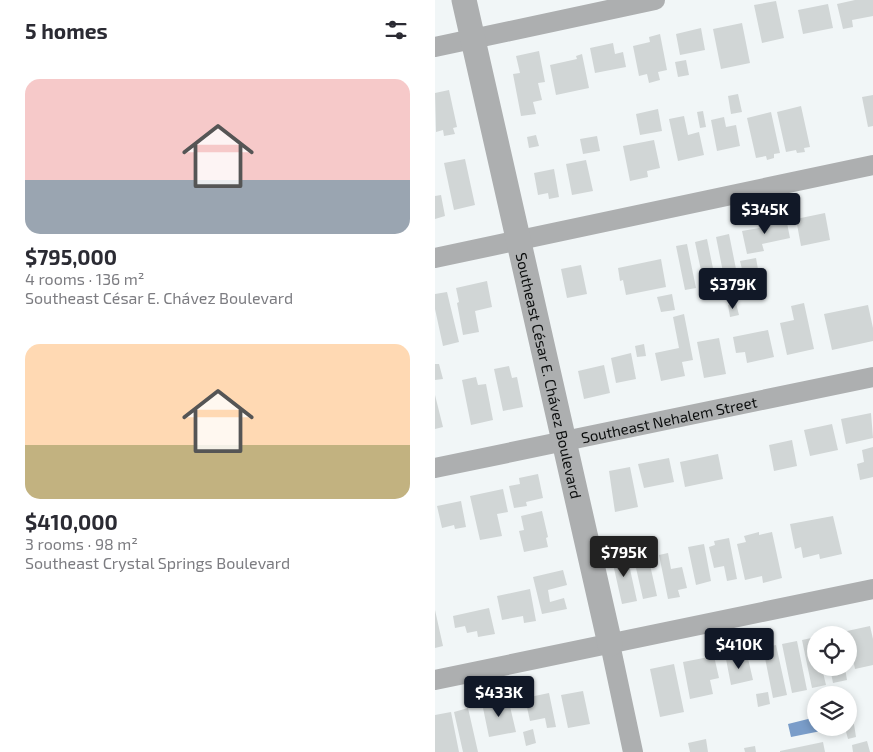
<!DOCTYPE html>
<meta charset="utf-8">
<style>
body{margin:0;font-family:"Exo 2",sans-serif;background:#f7f7f7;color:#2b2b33;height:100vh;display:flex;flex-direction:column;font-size:19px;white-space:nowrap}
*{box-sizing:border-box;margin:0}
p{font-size:16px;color:#7c7c81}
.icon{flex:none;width:28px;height:28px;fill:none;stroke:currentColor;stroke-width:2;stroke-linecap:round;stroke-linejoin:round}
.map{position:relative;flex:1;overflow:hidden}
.drawer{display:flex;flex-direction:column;background:#fff;width:435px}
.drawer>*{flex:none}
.fabs{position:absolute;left:372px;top:626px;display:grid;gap:10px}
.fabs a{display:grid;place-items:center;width:50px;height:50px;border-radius:50%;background:#fff;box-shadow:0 2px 8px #0003;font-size:25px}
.price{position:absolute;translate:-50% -42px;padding:0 11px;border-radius:5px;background:#111827;color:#fff;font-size:16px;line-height:32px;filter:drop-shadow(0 1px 2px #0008)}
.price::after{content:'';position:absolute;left:50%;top:30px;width:15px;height:11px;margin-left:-8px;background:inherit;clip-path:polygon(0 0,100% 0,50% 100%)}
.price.selected{background:#222;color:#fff}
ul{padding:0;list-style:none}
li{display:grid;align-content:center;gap:10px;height:265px;padding:0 25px}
li span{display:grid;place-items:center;height:155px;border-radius:15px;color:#555}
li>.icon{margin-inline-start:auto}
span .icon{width:90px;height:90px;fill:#fffc;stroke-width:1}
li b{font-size:21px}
h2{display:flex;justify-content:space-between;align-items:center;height:60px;padding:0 25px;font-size:21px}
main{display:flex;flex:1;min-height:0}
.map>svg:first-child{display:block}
</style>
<main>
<section class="drawer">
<h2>5 homes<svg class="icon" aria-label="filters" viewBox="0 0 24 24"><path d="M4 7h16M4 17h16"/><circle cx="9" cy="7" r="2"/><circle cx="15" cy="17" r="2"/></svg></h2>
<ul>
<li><span style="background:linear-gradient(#f6c9c9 65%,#9aa5b1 0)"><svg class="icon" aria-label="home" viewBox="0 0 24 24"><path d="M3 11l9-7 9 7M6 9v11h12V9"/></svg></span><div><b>$795,000</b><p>4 rooms · 136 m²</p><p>Southeast César E. Chávez Boulevard</p></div></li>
<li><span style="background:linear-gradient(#ffd9b3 65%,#c2b280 0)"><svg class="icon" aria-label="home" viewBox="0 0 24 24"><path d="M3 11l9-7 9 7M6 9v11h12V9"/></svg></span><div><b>$410,000</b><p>3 rooms · 98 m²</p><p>Southeast Crystal Springs Boulevard</p></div></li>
</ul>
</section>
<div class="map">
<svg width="438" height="752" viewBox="0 0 438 752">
<rect width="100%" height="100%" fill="#f1f6f7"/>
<path fill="#7a9dc9" d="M381 717V728H386V731L356 737 353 724Z"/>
<path fill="#d1d6d6" d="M420 0H438V16L417 20 418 27 408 29 402 4Z
M341 1 349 38 327 43 319 5Z
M393 4 398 28 368 34 363 10Z
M307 23 315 63 286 69 278 29Z
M266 28 270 50 245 55 241 34Z
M225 34 232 70 223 72 225 80 214 83 212 74 204 76 198 46 215 42 214 37Z
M178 43 180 54 188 52 191 67 160 73 155 48Z
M104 51 110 82 103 83 107 100 98 102 101 114 86 116 78 74 85 73 81 56Z
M147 54 154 88 121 95 115 65 142 59 141 56Z
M251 60 254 75 243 77 240 62Z
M14 90 22 127 18 128 20 134 9 136 8 130 1 132 0 93Z
M303 94 307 112 296 114 293 96Z
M438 95V126L433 127 427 97Z
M366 106 375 147 369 148 370 152 362 153 361 150 351 152 342 112Z
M223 109 227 131 205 135 201 114Z
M268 111 271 127 265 128 262 112Z
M336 112 345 153 339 154V158L332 160 331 156 321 158 312 118Z
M249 116 253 135 264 132 269 155 243 161 234 119Z
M289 117 291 127 301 125 305 146 282 151 276 120Z
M101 135 104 146 94 148 92 137Z
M162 136 165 151 148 154 145 139Z
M219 140 225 168 212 171 213 177 195 181 188 146Z
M30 159 40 205 19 210 9 163Z
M151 160 158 191 137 195 131 164Z
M119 169 124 197 114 199 113 193 103 195 99 173Z
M6 195 10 216 0 219V196Z
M390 213 395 240 366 246 361 219Z
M351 218 355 238 327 244 329 251 312 254 307 231 324 228 323 224Z
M294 234 303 279 290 282 281 237Z
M272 239 281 283 269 285 260 242Z
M252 244 261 288 250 290 241 246Z
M321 258 324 275 309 278 305 261Z
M226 259 231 287 191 295 188 280 185 281 183 268Z
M146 265 152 294 132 298 126 269Z
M52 281 57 307 40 311 44 332 28 335 22 303 24 302 21 288Z
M12 292 24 342 8 346 0 309V294Z
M237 294 240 310 226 312 222 297Z
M301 303 304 315 295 317 293 305Z
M369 303 379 349 352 355 345 323 359 320 356 306Z
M433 305 438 328V341L397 350 389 314Z
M249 314 258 360 247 362 250 376 226 381 220 353 244 348 238 317Z
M333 330 339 357 312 363 310 352 301 353 298 337Z
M284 338 291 374 269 378 262 342Z
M209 344 211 356 202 357 200 346Z
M196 353 201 379 181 383 176 358Z
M0 364H4L8 379 0 380Z
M169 365 175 393 149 399 143 371Z
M74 366 77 378 82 377 88 407 68 411 59 369Z
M41 377 43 385 51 384 58 420 36 425 27 380Z
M0 395 8 427 0 429Z
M436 413 438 438 411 444 406 419Z
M397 424 403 450 375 456 369 430Z
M357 440 362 466 339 471 334 445Z
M438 447V477L425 480 422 464 429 462 427 450Z
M283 454 288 479 250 487 245 462Z
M234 458 239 482 209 488 203 464Z
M195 467 203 507 180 512 174 471Z
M103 474 108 498 91 502 92 506 79 508 74 486 85 484 84 478Z
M68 489 73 512 62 514 67 536 45 540 35 496Z
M26 501 31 527 20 529 19 525 7 528 2 506Z
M107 511 113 537 111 538 113 547 89 552 84 531 89 530 86 516Z
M398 516 407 554 385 559 384 554 368 558 366 547 360 549 355 524Z
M324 532V535L337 532 347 578 328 583 327 576 310 580 302 544 311 542 309 536Z
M294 538 302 579 292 581 289 566 279 568 274 547 280 545 279 541Z
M269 544 276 581 261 585 253 547Z
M211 547 222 596 208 599 197 550Z
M191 551 202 601 187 604 176 555Z
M233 553 236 569 247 567 252 588 243 590 245 597 233 599 224 555Z
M128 570 132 585 113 590 115 602 129 598 132 609 107 614 98 577Z
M95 589 101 621 89 623 88 616 67 620 62 596Z
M54 608 60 634 43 637 42 631 32 633 30 626 20 628 18 616Z
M0 610 8 646 0 648Z
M435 626 438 639V665L420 669 412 631Z
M381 637V668H387L391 685 377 688 367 640Z
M362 641 372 690 357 693 347 644Z
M341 645 352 695 338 698 328 648Z
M312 654 318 680 296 685 291 659Z
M279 656 284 678 275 680 278 694 255 699 248 662Z
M239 664 249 712 225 717 215 669Z
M395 668H410L412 680 398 683Z
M148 691 155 724 133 728 126 695Z
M333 692 335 704 323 707 321 694Z
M114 693 121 727 112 728 110 718 95 721 90 698Z
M73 698 81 732 54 737 47 703Z
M33 708 43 752H28L19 712Z
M16 712 24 752H0V715Z
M419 724 421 737 413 739 410 728H414V725Z
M98 729 101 743 91 746 88 732Z
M271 739 273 752H255L253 743Z
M432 741 435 752H418L417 745Z
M388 742 390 752H345V751Z
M320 746 321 752H310L309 748Z"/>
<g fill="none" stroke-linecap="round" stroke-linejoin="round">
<g stroke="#adafb0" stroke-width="20">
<path d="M0 47 220 0"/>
<path d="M0 258 438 165"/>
<path id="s1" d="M0 468 438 377"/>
<path d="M175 644 198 752"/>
<path d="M0 680 438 589"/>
</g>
<path stroke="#adafb0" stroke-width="25" id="s2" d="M29 0 175 644"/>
</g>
<g text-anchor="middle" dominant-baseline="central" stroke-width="4.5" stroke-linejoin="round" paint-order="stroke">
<g font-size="15" fill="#0c0e0e" stroke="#f1f6f7">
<text stroke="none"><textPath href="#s2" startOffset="385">Southeast César E. Chávez Boulevard</textPath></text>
<text stroke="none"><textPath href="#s1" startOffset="239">Southeast Nehalem Street</textPath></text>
</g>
</g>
</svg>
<div class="fabs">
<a><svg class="icon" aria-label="locate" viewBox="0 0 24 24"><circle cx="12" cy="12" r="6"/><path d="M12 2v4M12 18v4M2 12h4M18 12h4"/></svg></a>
<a><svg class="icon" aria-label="layers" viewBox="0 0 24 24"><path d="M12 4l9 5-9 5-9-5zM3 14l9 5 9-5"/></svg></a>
</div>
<b class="price" style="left:330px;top:235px">$345K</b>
<b class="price" style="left:298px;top:310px">$379K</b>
<b class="price selected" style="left:189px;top:578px">$795K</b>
<b class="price" style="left:304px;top:670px">$410K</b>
<b class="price" style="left:64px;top:718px">$433K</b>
</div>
</main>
